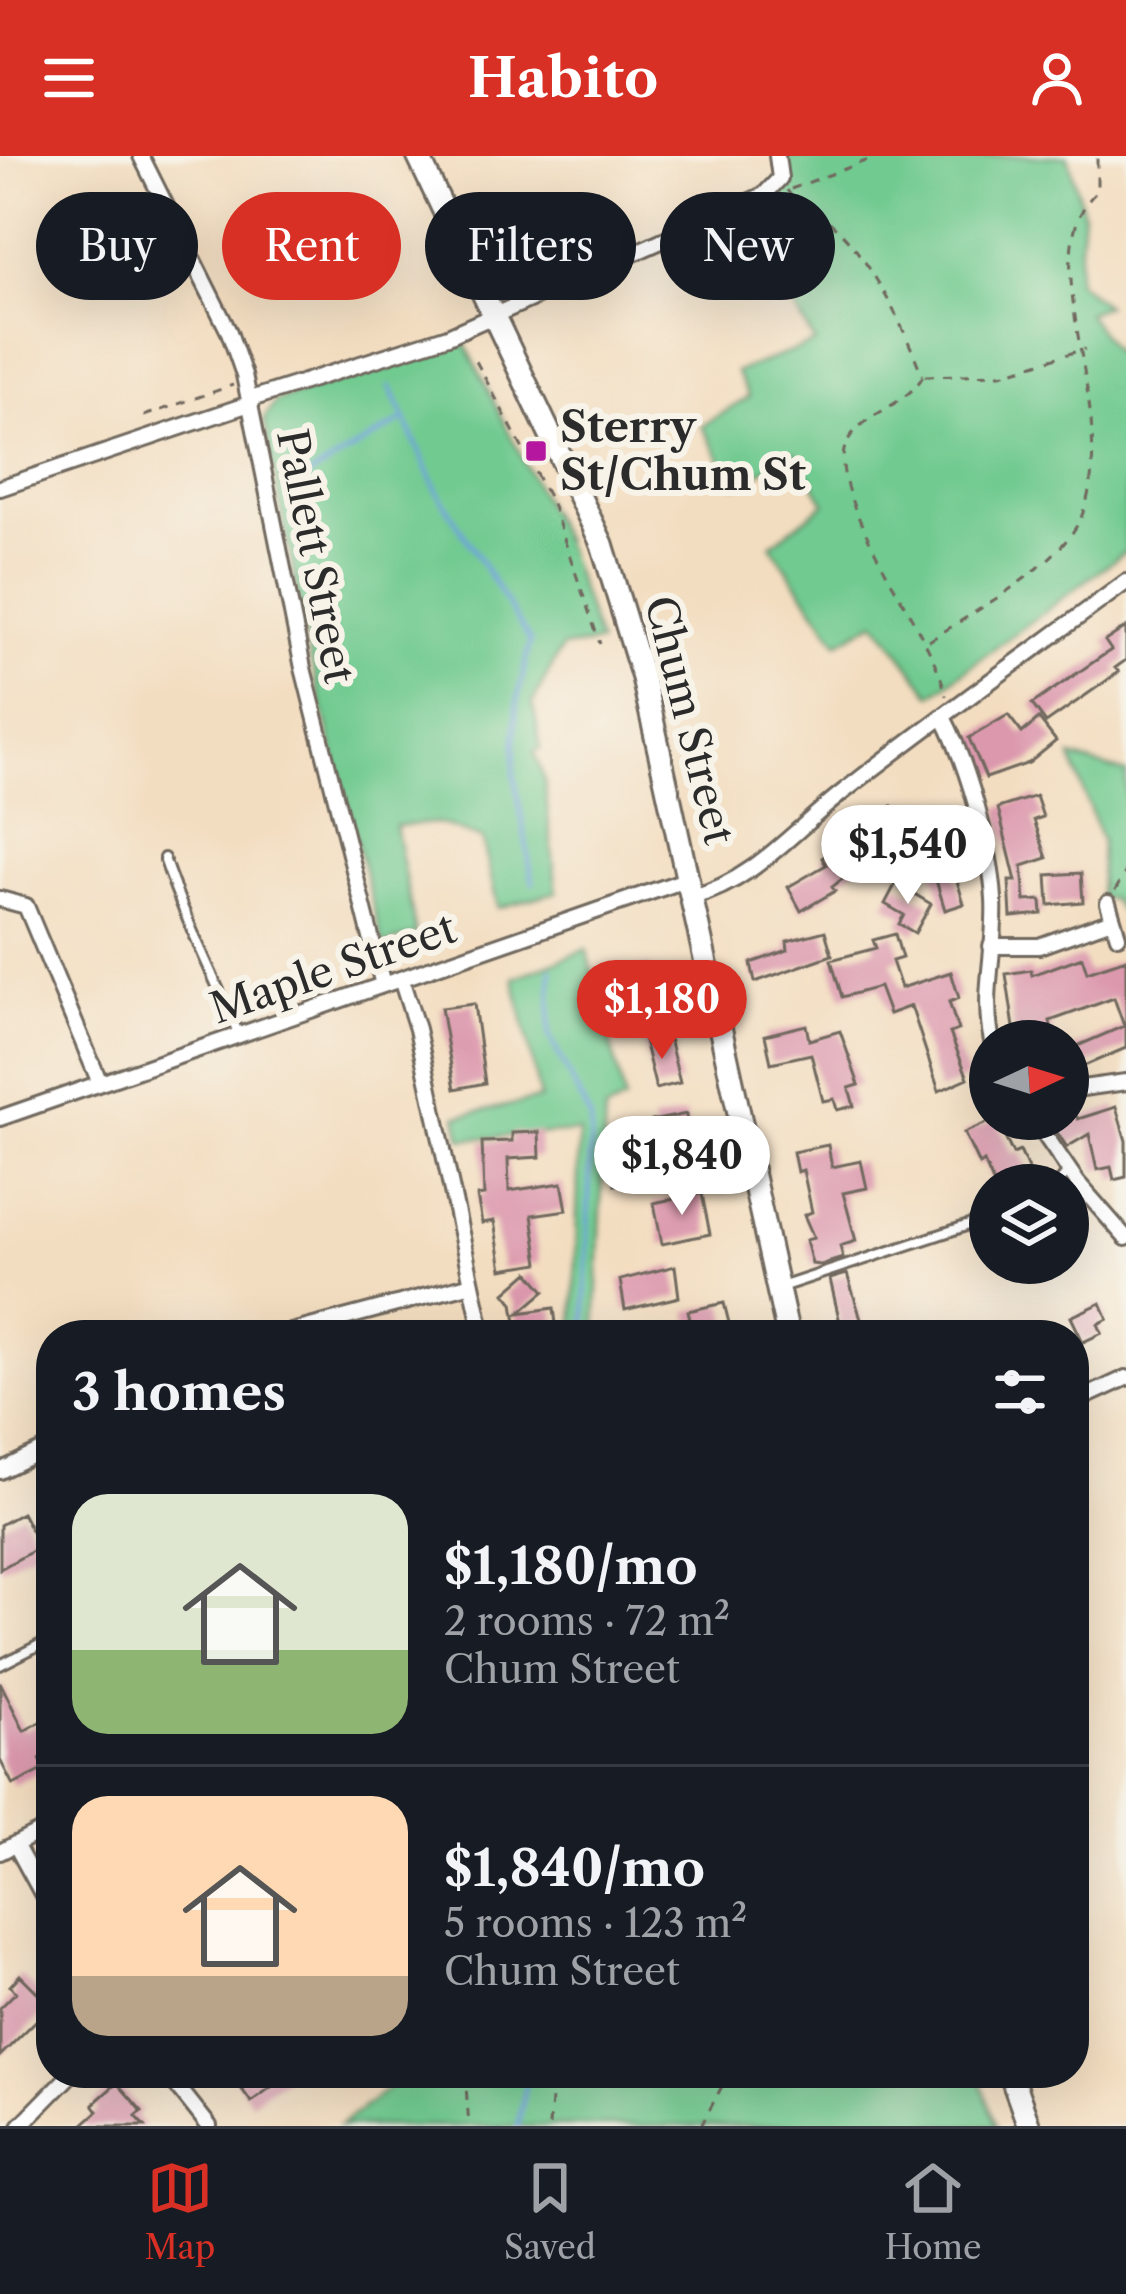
<!DOCTYPE html>
<meta charset="utf-8">
<style>
body{margin:0;font-family:"Libre Caslon Text",serif;background:#242831;color:#f1f3f6;height:100vh;display:flex;flex-direction:column;font-size:45px;white-space:nowrap}
*{box-sizing:border-box;margin:0}
p{font-size:39px;color:#9ea1a6}
.icon{flex:none;width:66px;height:66px;fill:none;stroke:currentColor;stroke-width:2;stroke-linecap:round;stroke-linejoin:round}
.map{position:relative;flex:1;overflow:hidden}
.side{position:absolute;left:36px;top:1164px;width:1053px;height:768px;display:flex;flex-direction:column;background:#171b24;border-radius:48px;box-shadow:0 12px 48px #0002}
.side>*{flex:none}
.guide{position:absolute;left:36px;top:36px;width:1056px;height:108px;display:flex;gap:24px}
.needle{width:78px;rotate:86deg}
.controls{position:absolute;left:969px;top:864px;display:grid;gap:24px}
.controls a{display:grid;place-items:center;width:120px;height:120px;border-radius:50%;background:#171b24;box-shadow:0 12px 48px #0002;font-size:60px}
.price{position:absolute;translate:-50% -102px;padding:0 27px;border-radius:42px;background:#fff;color:#222;font-size:39px;line-height:78px;filter:drop-shadow(0 3px 6px #0008)}
.price::after{content:'';position:absolute;left:50%;top:72px;width:36px;height:27px;margin-left:-18px;background:inherit;clip-path:polygon(0 0,100% 0,50% 100%)}
.price.selected{background:#d93025;color:#fff}
ul{padding:0;list-style:none}
li{display:flex;align-items:center;gap:36px;height:300px;padding:0 36px}
li+li{border-top:3px solid #363941}
li span{display:grid;place-items:center;flex:none;width:336px;height:240px;border-radius:36px;color:#555}
li>.icon{margin-inline-start:auto}
span .icon{width:144px;height:144px;fill:#fffc;stroke-width:1}
li b{font-size:51px}
h2{display:flex;justify-content:space-between;align-items:center;height:144px;padding:0 36px;font-size:51px}
.chip{padding:0 42px;border-radius:54px;background:#171b24;box-shadow:0 12px 48px #0002;font-size:42px;line-height:108px}
.chip.selected{background:#d93025;color:#fff}
header{display:flex;justify-content:space-between;align-items:center;height:156px;padding:0 36px;background:#d93025;color:#fff;font-size:54px;font-weight:800}
.tabs{display:flex;justify-content:space-around;align-items:center;height:168px;border-top:3px solid #363941;background:#171b24;font-size:33px;color:#9ea1a6}
.tabs a{display:grid;justify-items:center;gap:6px}
.tabs .selected{color:#d93025}
.map>svg:first-child{display:block}
</style>
<header><svg class="icon" aria-label="menu" viewBox="0 0 24 24"><path d="M4 6h16M4 12h16M4 18h16"/></svg>Habito<svg class="icon" aria-label="person" viewBox="0 0 24 24"><circle cx="12" cy="8" r="4"/><path d="M4 21q1-7 8-7t8 7"/></svg></header>
<div class="map">
<svg width="1126" height="1970" viewBox="0 0 1126 1970">
<rect width="100%" height="100%" fill="#f7f3e8"/>
<filter id="ink" filterUnits="userSpaceOnUse"><feTurbulence type="fractalNoise" baseFrequency=".00833" numOctaves="2"/><feDisplacementMap in="SourceGraphic" scale="24" xChannelSelector="R" yChannelSelector="G"/><feConvolveMatrix kernelMatrix="1 2 1 2 8 2 1 2 1" color-interpolation-filters="sRGB"/></filter>
<filter id="wash" filterUnits="userSpaceOnUse"><feTurbulence type="fractalNoise" baseFrequency=".004" numOctaves="4" result="noise"/><feDisplacementMap in="SourceGraphic" scale="48" xChannelSelector="R" yChannelSelector="G"/><feGaussianBlur stdDeviation="2.7" result="paint"/><feColorMatrix in="noise" values="0 0 0 0 0 0 0 0 0 0 0 0 0 0 0 0 0 1.4 0 .05"/><feComposite in="paint" operator="in"/></filter>
<g filter="url(#wash)">
<rect width="100%" height="100%" fill="#f3ddc0"/>
<path fill="#71ca90" stroke="#4e7a5e" stroke-width="3" d="M784 0H1068L1083 56 1077 125 1106 150 1087 157 1126 213V395L932 539 876 465 838 487 771 389 825 347 795 296 736 330 702 270 749 241 736 216 815 187 741 59 781 35 787 13Z
M463 183 564 387 599 487 562 492 533 546 541 593 534 595 544 623 557 736 498 752 482 683 437 667 395 670 416 778 383 789 310 502 264 263 276 245Z
M1071 601 1126 617V754L1121 757 1111 743 1099 742 1101 684Z
M587 793 625 945 605 956 596 1179H574L579 976 462 983 457 960 540 943 514 822Z
M408 1917H978L996 1970H339Z"/>
<g fill="none" stroke-linecap="round" stroke-linejoin="round">
<path stroke="#6fa2da" stroke-width="4.5" d="M390 230 437 335 530 485 516 552 514 618 533 727
M307 321 403 264
M552 813 549 879 591 964 585 1179
M518 1970 527 1917"/>
</g>
<g id="blocks">
<path fill="#dc98ad" d="M1126 471V504L1115 512 1119 516 1046 567 1032 548 1111 494 1105 485Z
M1008 559 1022 577 1039 563 1056 585 1029 607 986 622 969 582Z
M1036 640 1043 661 1034 664 1047 702 1022 710 1025 745 1041 744 1042 758 1011 761 1009 725H1016L998 652Z
M892 650 909 671 832 731 835 735 801 755 788 731 826 709 822 702Z
M951 705 964 748 945 754 932 711Z
M1081 717 1083 746 1049 749 1047 719Z
M896 727 931 748 915 777 899 768 904 759 885 748Z
M825 775 832 799 755 826 751 807 788 794 787 785Z
M895 778 902 802 892 805 901 832 951 816 959 842 949 846 958 874 950 877 968 922 939 935 911 850 889 858 879 831 842 841 831 804 876 792 873 784Z
M1082 801 1087 816 1126 803V892L1068 917V894L1124 870 1114 842 1050 865 1054 885H1016L1006 818 1031 814 1032 819Z
M650 810 658 850 623 857 615 817Z
M474 848 485 927 455 933 441 852Z
M806 869 809 884 840 875 859 929 849 932 854 950 837 954 834 943 823 945 811 898 771 907 765 879Z
M668 878 680 927 656 933 644 884Z
M1116 951 1126 985V1021L1114 1024 1111 1011 1097 1014 1089 978 1067 991 1052 969 1074 956 1078 963Z
M686 958 690 1016 615 1029 610 1004 658 995 652 965Z
M996 963 1013 998 1020 995 1035 1029H994L984 1006 979 1009 964 977Z
M539 976 540 1001 508 1003 509 1035 562 1027 567 1054 532 1059 539 1107 502 1113 494 1065 482 1067 477 1040 484 1039 482 986 512 985V977Z
M828 989 832 1011 861 1005 867 1032 843 1037 856 1085 840 1090 843 1102 821 1109 812 1108 806 1084 814 1082 804 1059 812 1056 803 1014 797 1016 793 996Z
M696 1038H702L710 1078 662 1088 654 1047Z
M675 1110 679 1141 625 1154 620 1124Z
M529 1116 545 1135 519 1157 554 1152 557 1176 518 1179 513 1147 505 1137Z
M847 1118 862 1166 841 1171 830 1123Z
M724 1147 732 1179H694L688 1155Z
M1101 1147 1108 1163 1098 1168 1102 1177 1083 1186 1071 1161Z
M22 1357 40 1391 0 1413V1369Z
M0 1526 24 1575 51 1560V1597L40 1603 45 1613 13 1629 0 1604Z
M20 1819 51 1850 0 1900V1852L16 1836 10 1830Z
M230 1917H290L251 1946Z
M117 1927 142 1955 136 1960 145 1970H81L98 1955 93 1948Z"/>
</g>
</g>
<g filter="url(#ink)">
<use href="#blocks" fill-opacity="0" stroke="#71695f" stroke-width="3"/>
<g fill="none" stroke-linecap="round" stroke-linejoin="round">
<defs>
<path id="lane" d="M164 702C185 764 213 819 239 879
M1057 1029 1068 1016
M781 1131 990 1062
M0 1509 51 1483"/>
<path id="street" d="M141 0 229 176 244 219 303 512 383 829
M251 243 448 180 764 39 780 22 777 0
M0 332 252 247
M943 561C967 607 991 691 994 743 997 791 981 837 992 885
M692 741C753 726 795 673 843 636 935 564 1031 496 1126 426
M0 743 26 750 100 927
M1108 747 1118 780
M991 790H1039L1109 765
M401 823 417 873 483 1179
M1068 934 1126 926
M0 962 688 723
M1034 963 1077 1026 1126 1082
M280 1179 472 1128
M1074 1246 1126 1222
M0 1315 51 1290
M15 1688 51 1754
M0 1696 51 1670
M167 1917 209 1970
M20 1970 72 1917"/>
<path id="secondary" d="M418 0 602 388 643 522 788 1179
M1010 1917 1029 1970"/>
</defs>
<use href="#lane" stroke="#71695f" stroke-width="14"/>
<use href="#street" stroke="#71695f" stroke-width="20"/>
<use href="#secondary" stroke="#71695f" stroke-width="27"/>
<path stroke="#71695f" stroke-width="3" stroke-dasharray="9 9" stroke-linecap="butt" d="M791 33 879 0
M787 34 796 47C856 65 901 164 922 219
M476 205 552 348 600 488
M923 220C906 251 863 256 847 286 820 337 935 478 946 540
M925 220 1001 218 1085 193
M144 260 233 229
M929 485C973 456 1056 412 1080 364 1126 260 1026 103 1097 35V0
M1115 735 1126 715
M465 1917 469 1970
M549 1970 553 1917
M701 1970 729 1917"/>
<use href="#lane" stroke="#fff" stroke-width="8"/>
<use href="#street" stroke="#fff" stroke-width="14"/>
<use href="#secondary" stroke="#fff" stroke-width="21"/>
</g>
</g>
<rect fill="#b5179e" stroke="#f7f3e8" stroke-width="4.5" x="524" y="283" width="24" height="24" rx="6"/>
<g text-anchor="middle" dominant-baseline="central" stroke-width="12" stroke-linejoin="round" paint-order="stroke">
<g font-size="42" font-weight="bold" fill="#2b2b2b" stroke="#f7f3e8" text-anchor="start">
<text x="560" y="271">Sterry<tspan x="560" dy="48">St/Chum St</tspan></text>
</g>
<g font-size="42" fill="#2b2b2b" stroke="#f7f3e8">
<text transform="translate(316 400) rotate(79)">Pallett Street</text>
<text transform="translate(690 564) rotate(76)">Chum Street</text>
<text transform="translate(333 812) rotate(-19)">Maple Street</text>
</g>
</g>
</svg>
<div class="controls">
<a><svg class="needle" viewBox="-14 -14 28 28"><path d="M0-13l5 13h-10z" fill="#e53935"/><path d="M0 13l5-13h-10z" fill="#9ea1a6"/></svg></a>
<a><svg class="icon" aria-label="layers" viewBox="0 0 24 24"><path d="M12 4l9 5-9 5-9-5zM3 14l9 5 9-5"/></svg></a>
</div>
<b class="price" style="left:908px;top:751px">$1,540</b>
<b class="price selected" style="left:662px;top:906px">$1,180</b>
<b class="price" style="left:682px;top:1062px">$1,840</b>
<div class="guide">
<a class="chip">Buy</a>
<a class="chip selected">Rent</a>
<a class="chip">Filters</a>
<a class="chip">New</a>
</div>
<section class="side">
<h2>3 homes<svg class="icon" aria-label="filters" viewBox="0 0 24 24"><path d="M4 7h16M4 17h16"/><circle cx="9" cy="7" r="2"/><circle cx="15" cy="17" r="2"/></svg></h2>
<ul>
<li><span style="background:linear-gradient(#dfe7d0 65%,#8fb573 0)"><svg class="icon" aria-label="home" viewBox="0 0 24 24"><path d="M3 11l9-7 9 7M6 9v11h12V9"/></svg></span><div><b>$1,180/mo</b><p>2 rooms · 72 m²</p><p>Chum Street</p></div></li>
<li><span style="background:linear-gradient(#ffd9b3 75%,#b9a48a 0)"><svg class="icon" aria-label="home" viewBox="0 0 24 24"><path d="M3 11l9-7 9 7M6 9v11h12V9"/></svg></span><div><b>$1,840/mo</b><p>5 rooms · 123 m²</p><p>Chum Street</p></div></li>
</ul>
</section>
</div>
<nav class="tabs">
<a class="selected"><svg class="icon" aria-label="map" viewBox="0 0 24 24"><path d="M3 6l6-2 6 2 6-2v14l-6 2-6-2-6 2zM9 4v14M15 6v14"/></svg>Map</a>
<a><svg class="icon" aria-label="saved" viewBox="0 0 24 24"><path d="M7 4h10v16l-5-4-5 4z"/></svg>Saved</a>
<a><svg class="icon" aria-label="home" viewBox="0 0 24 24"><path d="M3 11l9-7 9 7M6 9v11h12V9"/></svg>Home</a>
</nav>
